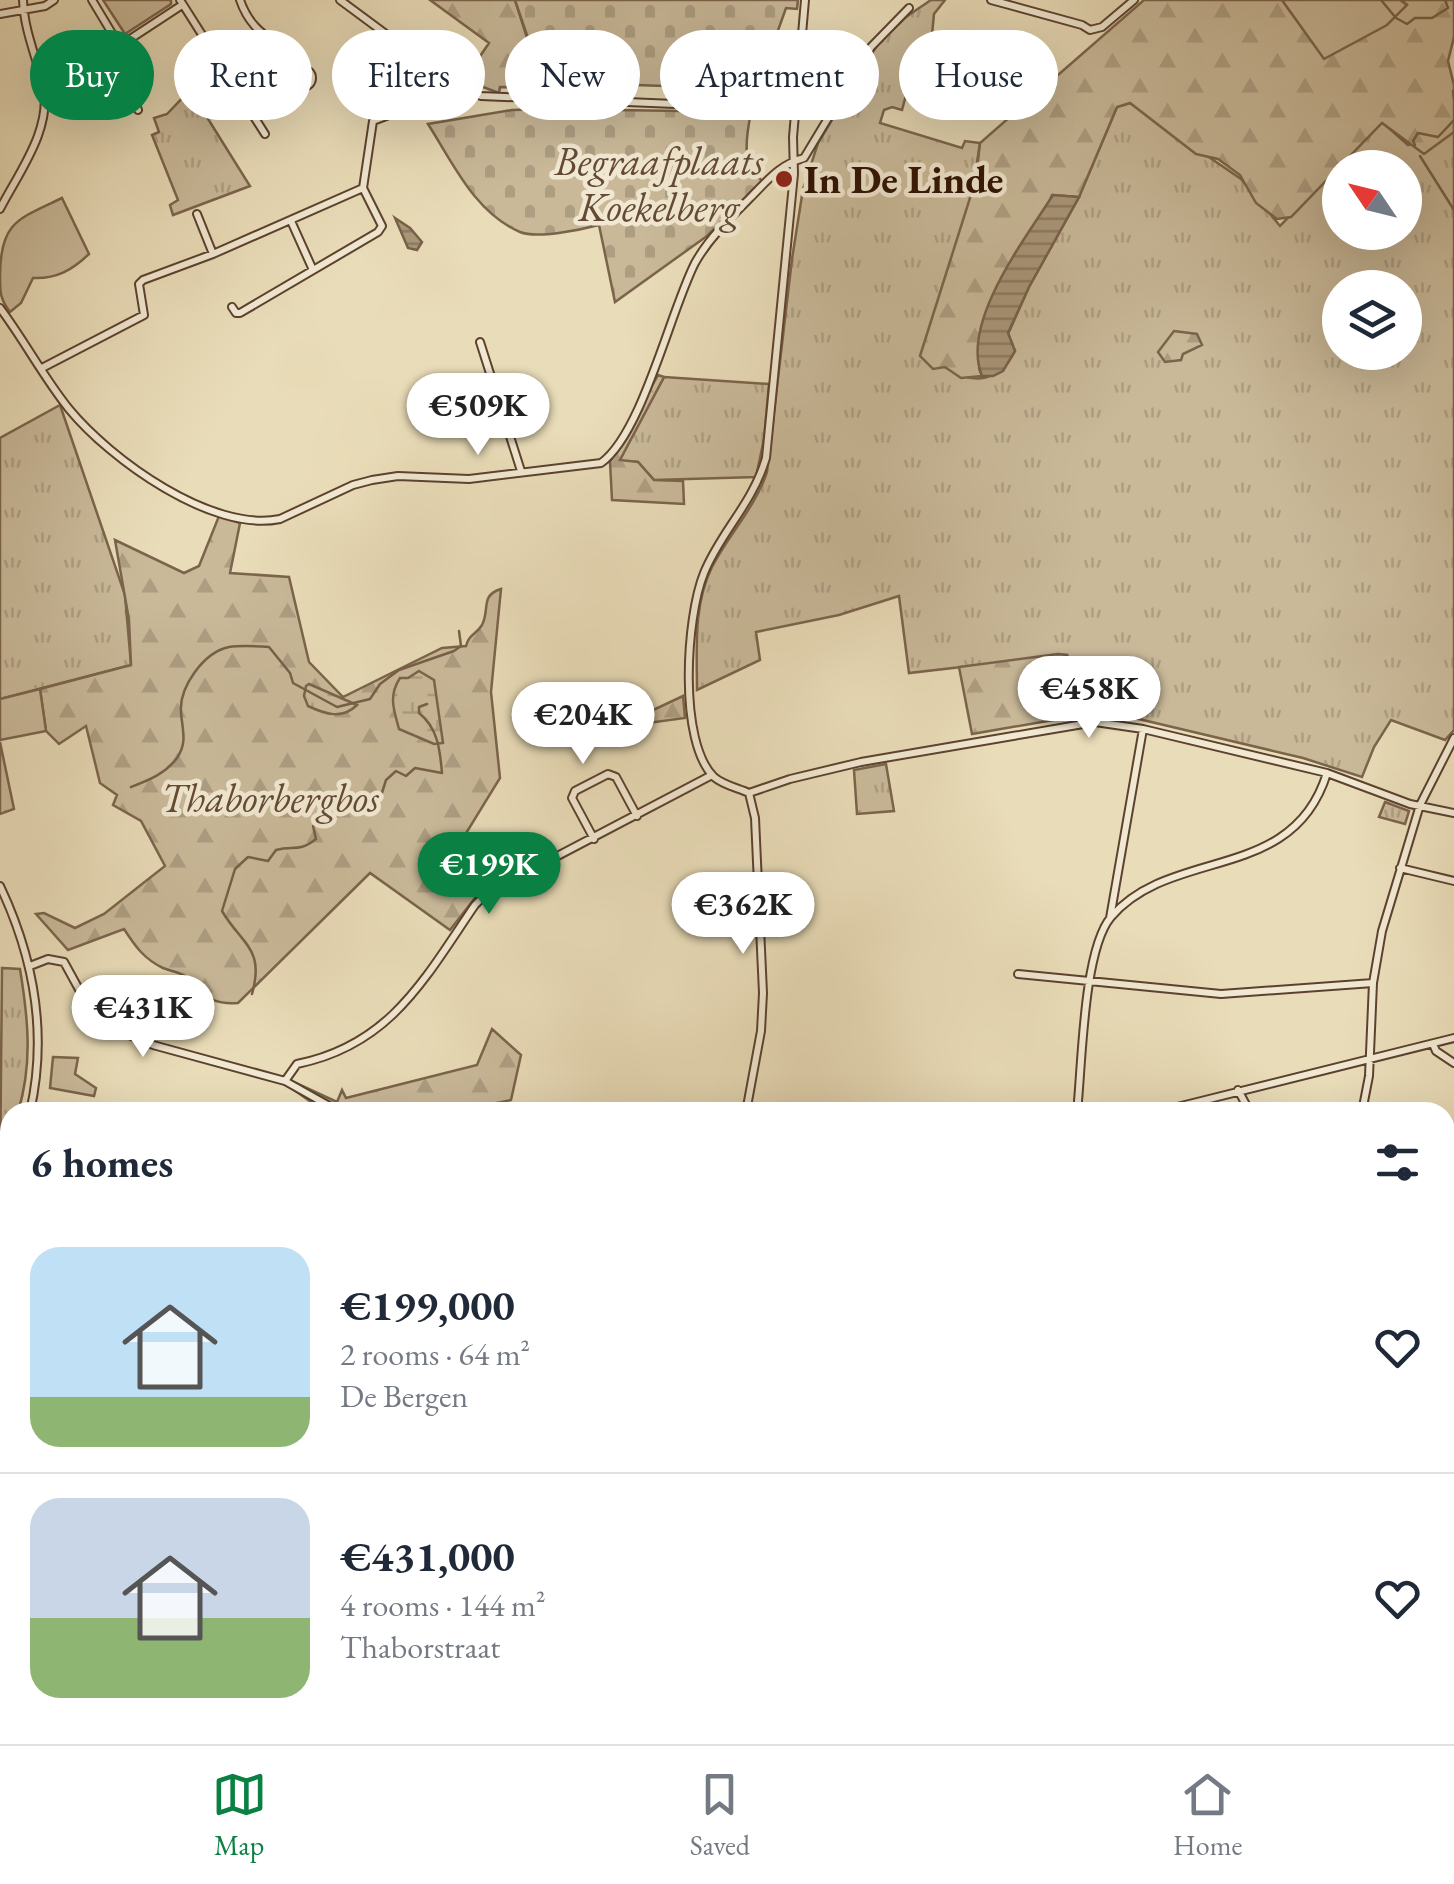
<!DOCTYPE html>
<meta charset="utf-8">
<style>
body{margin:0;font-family:"EB Garamond",serif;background:#f2f2f3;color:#1f2937;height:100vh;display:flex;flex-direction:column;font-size:38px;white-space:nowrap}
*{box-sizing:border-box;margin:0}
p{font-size:32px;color:#747a83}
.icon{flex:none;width:55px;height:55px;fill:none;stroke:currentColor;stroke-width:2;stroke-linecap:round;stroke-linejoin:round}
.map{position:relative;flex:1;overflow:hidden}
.panel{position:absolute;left:0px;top:1102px;width:1455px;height:642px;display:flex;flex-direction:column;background:#fff;border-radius:30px 30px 0 0;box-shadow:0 10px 40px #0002}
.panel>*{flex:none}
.banner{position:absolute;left:30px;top:30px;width:1395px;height:90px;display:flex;gap:20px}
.needle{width:65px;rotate:305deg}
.fabs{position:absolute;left:1322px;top:150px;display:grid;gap:20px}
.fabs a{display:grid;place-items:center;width:100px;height:100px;border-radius:50%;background:#fff;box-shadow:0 10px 40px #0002;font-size:50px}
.price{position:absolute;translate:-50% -85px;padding:0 22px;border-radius:35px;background:#fff;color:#222;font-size:32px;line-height:65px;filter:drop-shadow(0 2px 5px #0008)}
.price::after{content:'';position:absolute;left:50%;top:60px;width:30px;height:22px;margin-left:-15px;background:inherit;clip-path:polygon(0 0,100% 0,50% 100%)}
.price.selected{background:#0b8043;color:#fff}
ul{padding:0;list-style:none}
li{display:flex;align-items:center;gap:30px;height:250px;padding:0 30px}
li+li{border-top:2px solid #e0e1e3}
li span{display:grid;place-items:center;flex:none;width:280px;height:200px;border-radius:30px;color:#555}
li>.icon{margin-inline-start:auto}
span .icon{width:120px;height:120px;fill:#fffc;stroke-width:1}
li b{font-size:42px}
h2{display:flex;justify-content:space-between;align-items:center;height:120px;padding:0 30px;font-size:42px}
.pill{padding:0 35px;border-radius:45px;background:#fff;box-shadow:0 10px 40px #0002;font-size:35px;line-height:90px}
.pill.selected{background:#0b8043;color:#fff}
.menu{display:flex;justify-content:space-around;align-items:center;height:140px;border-top:2px solid #e0e1e3;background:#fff;font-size:28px;color:#747a83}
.menu a{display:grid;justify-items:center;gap:5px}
.menu .selected{color:#0b8043}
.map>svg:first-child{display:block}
</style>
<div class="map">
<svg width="1454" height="1744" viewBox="0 0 1454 1744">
<defs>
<pattern id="grass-tufts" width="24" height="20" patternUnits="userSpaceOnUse" patternTransform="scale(2.5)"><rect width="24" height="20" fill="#c9b999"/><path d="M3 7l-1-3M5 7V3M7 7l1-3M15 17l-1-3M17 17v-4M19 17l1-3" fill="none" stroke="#ad9e82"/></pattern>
<pattern id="forest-firs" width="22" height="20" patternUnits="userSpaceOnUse" patternTransform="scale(2.5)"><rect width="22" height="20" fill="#c9b999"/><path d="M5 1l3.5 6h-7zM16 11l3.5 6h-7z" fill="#ad9e82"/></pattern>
<pattern id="wetland-marsh" width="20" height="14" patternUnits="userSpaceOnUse" patternTransform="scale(2.5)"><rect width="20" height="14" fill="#c9b999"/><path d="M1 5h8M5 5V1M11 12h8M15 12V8" fill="none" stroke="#ad9e82"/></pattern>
<pattern id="cemetery-stones" width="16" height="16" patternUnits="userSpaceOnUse" patternTransform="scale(2.5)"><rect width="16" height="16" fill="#c9b999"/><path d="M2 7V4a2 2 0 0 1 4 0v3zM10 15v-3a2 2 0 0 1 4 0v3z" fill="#ad9e82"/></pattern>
<pattern id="water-rules" width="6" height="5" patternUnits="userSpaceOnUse" patternTransform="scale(2.5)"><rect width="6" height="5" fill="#a99679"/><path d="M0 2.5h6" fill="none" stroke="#8a7961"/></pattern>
</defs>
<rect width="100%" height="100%" fill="#e9dcb8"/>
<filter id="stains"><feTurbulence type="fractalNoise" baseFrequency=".002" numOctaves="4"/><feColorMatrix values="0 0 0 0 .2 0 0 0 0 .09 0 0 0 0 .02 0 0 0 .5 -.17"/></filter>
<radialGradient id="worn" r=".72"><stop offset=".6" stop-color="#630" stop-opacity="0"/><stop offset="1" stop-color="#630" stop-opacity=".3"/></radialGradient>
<path fill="url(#grass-tufts)" stroke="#7b644c" stroke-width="2.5" fill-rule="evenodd" d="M931 0H945L934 14 932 35 921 40 902 110 892 107 884 110 880 123 962 148 965 141 980 143 945 367C973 386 999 382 1015 351L1008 334 1029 287 1079 197 1117 107 1130 103 1241 179 1280 226 1382 122 1408 145 1454 130V730L1445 740 1391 720 1374 747 1362 777 1303 758 1126 716 1082 715 1067 655 909 673 899 596 839 615 756 632 760 660 697 690C697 648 693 606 712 567 729 534 755 508 767 472L792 259 803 189 818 143 877 45 906 17ZM1340 168H1405V232H1340ZM1340 288H1405V352H1340Z
M190 90 250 186 173 215 170 205 178 200 152 135 159 132 154 118 167 114Z
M664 377 769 384 764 439 756 477 654 480 638 462 619 461Z
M60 405 125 595 131 665 0 699V438Z
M0 742 14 809 0 814Z
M886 764 894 811 857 814 854 770Z
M1385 802 1409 811 1405 824 1379 817Z
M2 968 20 969C28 1018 33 1063 18 1112H10V1141L0 1175Z
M853 1735H1006L1008 1744H859Z
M1065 1735H1108L1109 1744H1067Z"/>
<path fill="url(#forest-firs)" stroke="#7b644c" stroke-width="2.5" d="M430 0H515L543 88 500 87 499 93 464 80 489 43Z
M1144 0H1282L1324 58 1406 4 1400 0H1454V37L1448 61 1454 85V132L1424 154 1382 123 1291 217 1277 219 1256 203 1240 175 1218 159 1196 154 1130 103 1117 107 1079 197 1052 195 979 368 982 376 961 378 945 367 933 369 920 356 976 179 980 143Z
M1174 331 1197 334 1202 345 1183 354 1181 360 1165 362 1158 352Z
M658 375 664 377 620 460 638 462 654 480 683 481 684 504 612 500 610 462Z
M219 516 240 523 230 573 289 577 309 662 343 697 442 648 466 646C469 634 476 635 482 625 490 610 480 595 501 589L491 692 500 778 460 843 482 889 450 930 370 873 238 1003C203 1005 208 991 185 976 179 972 170 971 163 968 144 959 135 946 124 929L68 950 36 914 44 913 75 928 104 914 165 866 141 821 113 805 117 795 100 783 86 726 59 744 46 731 40 689 131 665 129 620 115 540 184 573 199 566Z
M1058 654 1067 655 1082 715 972 734 959 667Z
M683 696 685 718 641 724 638 717Z
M492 1029 521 1055 511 1100 482 1106V1112H325L290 1087 294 1082 337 1102 342 1090 346 1098 477 1065Z
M400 1735H501L488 1744H404Z"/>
<path fill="url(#wetland-marsh)" stroke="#7b644c" stroke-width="2.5" d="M419 671 434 680 443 743 434 744 399 729C394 710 388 696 400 678H408Z
M309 684 357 705C342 720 325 714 308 706L304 696 306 686Z"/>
<path fill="url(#cemetery-stones)" stroke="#7b644c" stroke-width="2.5" d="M515 0H798L797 9 786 8 757 89 543 82Z
M546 109 751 112C746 138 741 161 762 181L707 236 615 302 599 225C580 230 537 239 520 232 475 213 453 163 428 124L512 110Z"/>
<path fill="#c9b999" stroke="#7b644c" stroke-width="2.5" d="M103 0H171V4L125 34Z
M1282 0H1400L1407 5 1387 25 1324 59Z
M62 198 89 254C72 270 57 279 33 278L21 303 10 312C0 299 0 292 0 276 0 222 18 219 62 198Z
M40 689 46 731 0 740V699Z
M53 1057 78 1058 75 1074 96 1088 94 1096 50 1088Z"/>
<path fill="url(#water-rules)" stroke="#776049" stroke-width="2.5" d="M1053 195 1079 197 1029 287 1008 333 1015 351 1003 371 993 376H982C960 323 1025 239 1053 195Z
M395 218 410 228 422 242 417 250 408 248Z"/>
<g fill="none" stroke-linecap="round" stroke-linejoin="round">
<path stroke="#776049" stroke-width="2.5" d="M1381 0 1396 18 1407 24 1415 18H1432L1448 8 1445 0
M1453 91 1454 99
M1415 145 1413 141 1418 133 1438 137 1454 120
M1420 156 1454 210
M131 787C149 780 165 774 177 758 188 742 182 729 181 712 179 687 204 652 229 647 242 645 256 646 269 647L290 673 293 683 337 707 370 699 380 684 399 670 454 651 461 646 459 631
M252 994C265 948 242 945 222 911L235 869 248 857 268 861 276 850C294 845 298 853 316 839L313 826C326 819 340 805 356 803L361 806 370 799 374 802 380 799 386 780 396 771 406 776 415 768 442 773C440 750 438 728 419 713V707L427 704
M0 1401 10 1405"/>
<defs>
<path id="street" d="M92 0 125 55 126 77 138 110
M180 0 265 134
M240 0C254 41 284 39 300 70
M340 0 452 83 481 96 796 109
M991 0 1082 25 1090 30 1102 27 1134 0
M0 14 45 6 54 0
M121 45 182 5
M294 78a9 9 0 1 1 18 0a9 9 0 1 1-18 0Z
M0 209C19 172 53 128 43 85 36 56 24 30 23 0
M197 214 213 254
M291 221 313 270
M232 307 236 313H240L378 232 382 226 363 188
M0 308C24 340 44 378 69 409 110 459 212 533 280 519L353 485 372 480 398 476 469 479 601 463C642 434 670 312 695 263 709 238 730 218 750 198 767 181 780 164 804 158L871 47 909 8
M480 342 521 471
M42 368 144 315 139 284 143 280 213 254 363 188 373 121 431 99 446 78
M749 793C738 788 723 785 714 777 678 742 686 617 704 573 721 531 752 505 766 458L794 174 793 137 805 0
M749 793 790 779 861 762 1095 722 1143 729 1327 773 1410 804 1454 813
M594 839 572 798 575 791 608 774 616 777 637 816
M1400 868 1454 881
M0 886C34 958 48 1033 30 1112
M1110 918 1143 729
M30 966 48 959 64 962 87 1004 117 1030 153 1045 285 1081 340 1112
M1018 974 1221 994 1373 983
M1433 1044 1436 1051 1454 1063
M285 1081 297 1064C391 1045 425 978 475 905L487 893 712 775
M1238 1090 1250 1112
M746 1112 761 1031 763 993 755 818 749 793
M1077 1112C1082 1067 1083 950 1111 917 1172 846 1293 884 1327 773
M1157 1112 1454 1038
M1362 1112 1369 1076 1373 983 1382 931 1420 805 1454 738
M0 1207 10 1178
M1445 1244 1454 1238
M1445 1276 1454 1290
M1445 1495 1453 1502
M0 1503 10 1509
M226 1735 230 1744
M341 1735 347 1744
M1384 1735 1401 1744
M1315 1744 1340 1735"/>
<path id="secondary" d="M766 1735 772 1744"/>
<path id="primary" d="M1445 1668 1454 1649
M1445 1695 1454 1679
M1408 1744 1413 1735
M1419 1744 1424 1735"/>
<path id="highway" d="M0 1243 10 1247
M0 1300 10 1303
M0 1322 10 1326
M0 1379 10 1382
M1445 1525 1454 1524
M1445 1563H1454
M1445 1584 1454 1585
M1445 1594 1454 1595
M1445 1636 1454 1637"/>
</defs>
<use href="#street" stroke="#5c422e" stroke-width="10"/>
<use href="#secondary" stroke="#2d0f00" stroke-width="12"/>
<use href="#primary" stroke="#2d0f00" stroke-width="14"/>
<use href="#highway" stroke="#2d0f00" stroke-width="16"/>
<use href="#street" stroke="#f1e8d1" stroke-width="6"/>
<use href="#secondary" stroke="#f1e8d1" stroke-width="9"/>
<use href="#primary" stroke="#e9dcb8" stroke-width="10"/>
<use href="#highway" stroke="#e9dcb8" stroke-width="12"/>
</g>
<circle fill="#8f2418" stroke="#f1e8d1" stroke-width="4" cx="784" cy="179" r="10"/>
<g text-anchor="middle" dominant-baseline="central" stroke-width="9" stroke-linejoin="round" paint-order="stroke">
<g font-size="40" font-style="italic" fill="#644a36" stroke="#f1e8d1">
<text x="659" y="161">Begraafplaats<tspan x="659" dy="46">Koekelberg</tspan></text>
<text x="270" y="798">Thaborbergbos</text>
</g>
<g font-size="40" font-weight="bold" fill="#2d0f00" stroke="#f1e8d1" text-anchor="start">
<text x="804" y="179">In De Linde</text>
</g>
</g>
<rect width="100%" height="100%" filter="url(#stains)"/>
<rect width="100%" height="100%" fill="url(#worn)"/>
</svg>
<div class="fabs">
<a><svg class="needle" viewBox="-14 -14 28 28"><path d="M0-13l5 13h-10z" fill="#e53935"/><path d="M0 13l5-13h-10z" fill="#747a83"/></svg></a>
<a><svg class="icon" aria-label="layers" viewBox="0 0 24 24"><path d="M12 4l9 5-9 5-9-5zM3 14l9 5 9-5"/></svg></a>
</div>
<b class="price" style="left:478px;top:458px">€509K</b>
<b class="price" style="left:1089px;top:741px">€458K</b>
<b class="price" style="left:583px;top:767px">€204K</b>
<b class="price selected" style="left:489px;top:917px">€199K</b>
<b class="price" style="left:743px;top:957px">€362K</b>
<b class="price" style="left:143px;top:1060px">€431K</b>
<div class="banner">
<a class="pill selected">Buy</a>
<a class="pill">Rent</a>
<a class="pill">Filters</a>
<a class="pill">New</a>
<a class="pill">Apartment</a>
<a class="pill">House</a>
</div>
<section class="panel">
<h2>6 homes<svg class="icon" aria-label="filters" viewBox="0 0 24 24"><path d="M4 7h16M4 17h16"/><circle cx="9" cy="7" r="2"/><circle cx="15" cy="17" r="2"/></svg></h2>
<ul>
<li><span style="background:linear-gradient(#bfe0f5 75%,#8fb573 0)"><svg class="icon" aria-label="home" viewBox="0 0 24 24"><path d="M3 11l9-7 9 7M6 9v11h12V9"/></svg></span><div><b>€199,000</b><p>2 rooms · 64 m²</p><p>De Bergen</p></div><svg class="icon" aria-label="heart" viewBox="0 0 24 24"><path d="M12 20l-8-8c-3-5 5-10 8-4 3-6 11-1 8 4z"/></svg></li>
<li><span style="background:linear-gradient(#c9d6e8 60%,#8fb573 0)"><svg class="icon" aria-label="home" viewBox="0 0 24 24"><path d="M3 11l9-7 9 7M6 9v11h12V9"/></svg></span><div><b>€431,000</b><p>4 rooms · 144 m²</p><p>Thaborstraat</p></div><svg class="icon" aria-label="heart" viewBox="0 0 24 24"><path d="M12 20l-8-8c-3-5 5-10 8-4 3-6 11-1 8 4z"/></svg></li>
</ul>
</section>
</div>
<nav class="menu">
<a class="selected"><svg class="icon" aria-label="map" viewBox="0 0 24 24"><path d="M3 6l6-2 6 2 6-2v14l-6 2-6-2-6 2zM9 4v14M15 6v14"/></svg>Map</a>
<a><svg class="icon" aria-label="saved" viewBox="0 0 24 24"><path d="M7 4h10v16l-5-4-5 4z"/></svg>Saved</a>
<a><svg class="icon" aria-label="home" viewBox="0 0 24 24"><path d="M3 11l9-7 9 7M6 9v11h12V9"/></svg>Home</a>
</nav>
